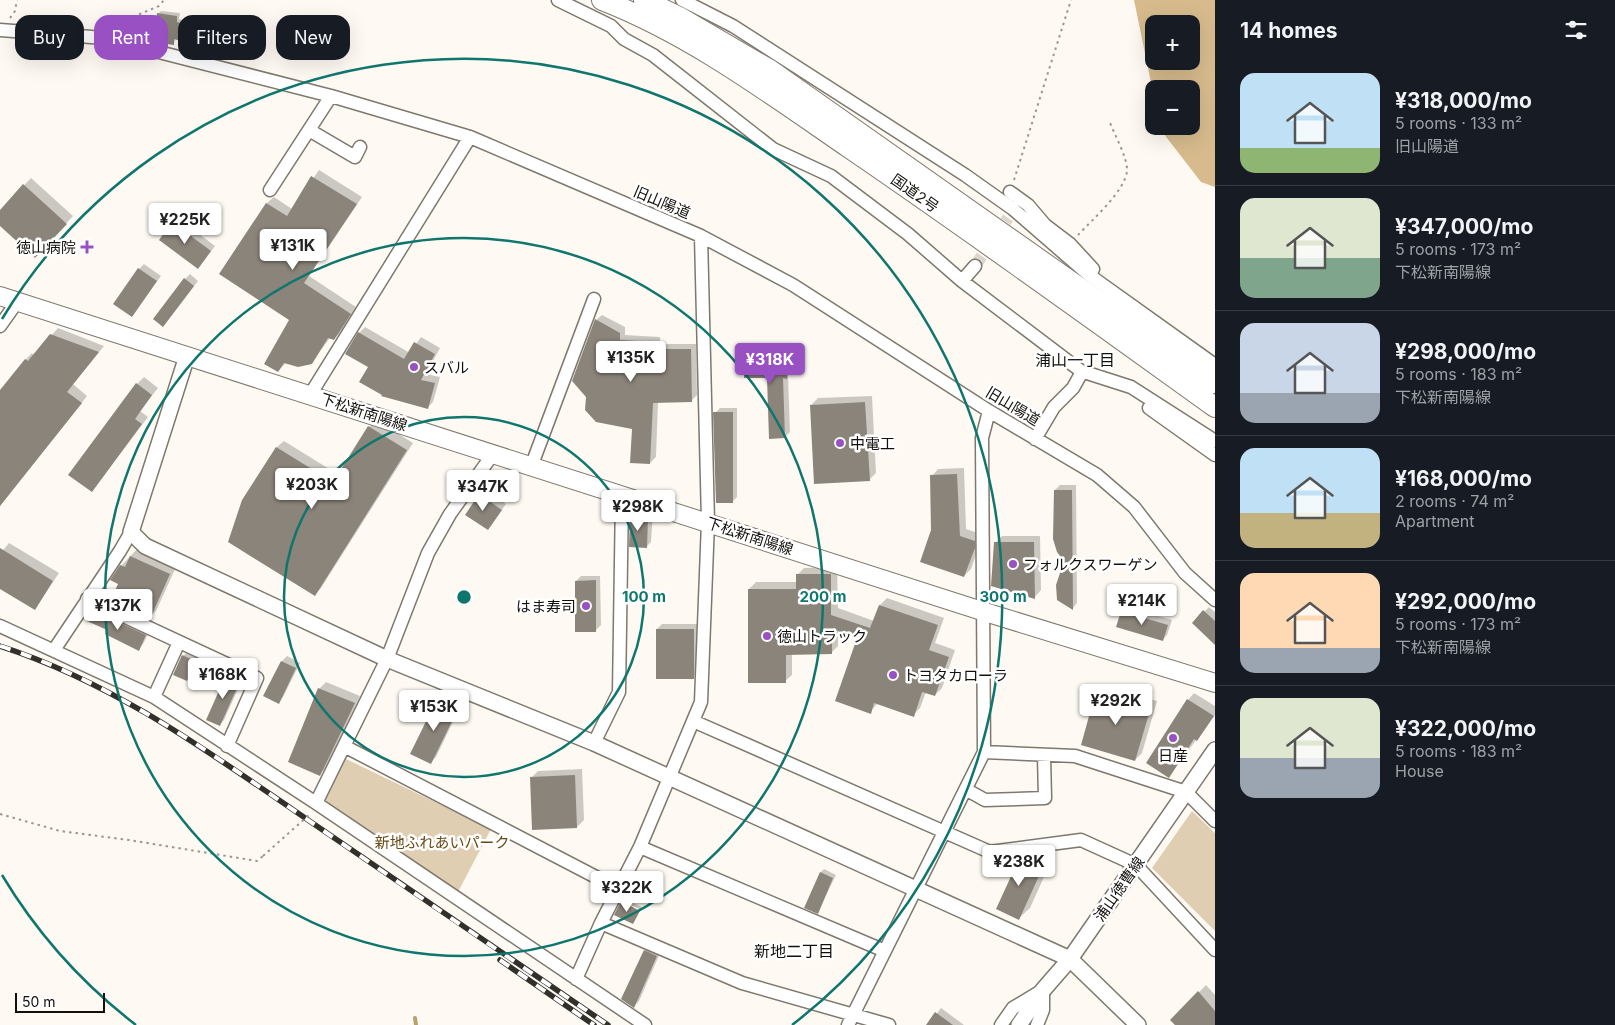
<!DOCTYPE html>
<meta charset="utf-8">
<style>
body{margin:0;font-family:Inter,"Noto Sans JP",sans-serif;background:#242831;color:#f1f3f6;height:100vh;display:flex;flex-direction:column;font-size:19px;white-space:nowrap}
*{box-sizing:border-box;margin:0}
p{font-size:16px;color:#9ea1a6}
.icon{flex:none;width:28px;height:28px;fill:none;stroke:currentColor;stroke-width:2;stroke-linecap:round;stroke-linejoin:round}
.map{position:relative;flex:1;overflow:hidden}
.drawer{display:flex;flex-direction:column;background:#171b24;width:400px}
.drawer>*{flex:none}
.guide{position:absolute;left:15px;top:15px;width:475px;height:45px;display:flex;gap:10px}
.controls{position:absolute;left:1145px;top:15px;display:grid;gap:10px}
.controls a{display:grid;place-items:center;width:55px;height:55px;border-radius:10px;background:#171b24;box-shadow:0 5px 20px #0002;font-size:25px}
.scale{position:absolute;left:15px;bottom:12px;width:90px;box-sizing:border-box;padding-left:5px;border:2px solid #12100c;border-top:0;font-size:14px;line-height:18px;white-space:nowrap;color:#12100c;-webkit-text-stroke:4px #fff;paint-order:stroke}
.price{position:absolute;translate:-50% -42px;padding:0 11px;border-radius:5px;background:#fff;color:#222;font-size:16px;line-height:32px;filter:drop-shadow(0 1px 2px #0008)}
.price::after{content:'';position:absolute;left:50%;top:30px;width:15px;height:11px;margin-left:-8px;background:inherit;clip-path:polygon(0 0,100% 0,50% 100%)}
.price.current{background:#9950c3;color:#fff}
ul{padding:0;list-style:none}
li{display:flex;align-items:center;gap:15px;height:125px;padding:0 25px}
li+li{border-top:1px solid #363941}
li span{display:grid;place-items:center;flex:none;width:140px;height:100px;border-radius:15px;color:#555}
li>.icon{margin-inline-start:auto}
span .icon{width:60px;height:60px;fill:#fffc;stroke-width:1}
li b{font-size:21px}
h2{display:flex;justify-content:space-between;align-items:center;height:60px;padding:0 25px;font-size:21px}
.tag{padding:0 18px;border-radius:15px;background:#171b24;box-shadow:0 5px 20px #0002;font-size:18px;line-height:45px}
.tag.current{background:#9950c3;color:#fff}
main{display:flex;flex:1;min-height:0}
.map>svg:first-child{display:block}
</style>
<main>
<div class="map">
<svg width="1215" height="1025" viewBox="0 0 1215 1025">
<rect width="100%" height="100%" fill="#fefaf3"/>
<path fill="#dfceb2" d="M344 758 491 829 458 892 323 802Z
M1192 811 1215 833V931L1152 868Z"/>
<path fill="#d7bb8d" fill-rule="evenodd" d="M1134 0H1215V187L1201 182 1160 129V126H1191V89H1154V97ZM1154 24H1191V61H1154Z"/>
<path fill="#0003" d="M161 11 180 13 179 19 225 33 220 48 217 51 176 39 173 44 158 14Z
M319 170 362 197 309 276 356 307 341 332 334 339 330 338 311 363H286L278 371 291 320 221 274 267 203 274 197 292 209Z
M31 178 73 216 42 250 0 225V211Z
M178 218 215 246 203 262 173 223Z
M144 264 161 276 132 316 139 269Z
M190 274 198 281 168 320 185 279Z
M602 315 625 327V335L660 337V344H696L697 395 691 401 658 402 656 457 650 463 633 427 596 320Z
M365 327 410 353 421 337 440 348 426 374 440 377 433 402 427 408 370 366 359 333Z
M58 328 104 346 73 384 87 396 0 506V392L26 359 32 353 34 355Z
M750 347H791V372L788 376 790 432 785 437 768 377 745 352Z
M144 377 158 388 140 411 148 417 92 491 137 384Z
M872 396 876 473 869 480 811 405 818 398Z
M720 408H737V497L732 502 715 413Z
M376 420 413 443 321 588 315 595 243 501 277 447 284 441 339 475 369 427Z
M964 468 966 529 981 534V540L971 569 964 576 933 530 932 476 938 469Z
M1060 485H1076L1077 603 1073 608 1055 490Z
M485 490 506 504 488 529 480 495Z
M636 511 653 512 651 542 646 547 631 516Z
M1002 536H1040L1041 590 1035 597 995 543Z
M9 543 59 573 35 609 0 587V554Z
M137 549 176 567 156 611 149 618 119 583 121 566Z
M837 567 838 608 874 621 880 605 887 598 944 618 935 643 955 650 942 688 935 695 926 692 920 708 913 715 878 703 870 712 859 637 838 630V646L831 653H792V675L785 681 749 589 756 582H797V575L804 568Z
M581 576H600L601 625 596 630 576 581Z
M98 606 150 630 143 644 138 649 108 630 93 611Z
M1127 607 1172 620 1167 635 1162 640 1122 612Z
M1209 607 1215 612V643L1193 623Z
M662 624H699L698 672 693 677 657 629Z
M186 653 198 657 187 679 183 656Z
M287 656 300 663 283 697 278 702 265 696 282 661Z
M232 671 244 676 224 720 219 725 227 676Z
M326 682 360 696 327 767 320 774 319 689Z
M1104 685 1157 701 1142 753 1135 760 1098 692Z
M1194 693 1215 706V715L1169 776 1188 700Z
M443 694 462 703 436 757 431 762 438 699Z
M582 769 584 820 577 827 531 778 538 771Z
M1032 847 1053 857 1030 908 1019 918 1012 859 1022 848Z
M824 869 836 875 818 912 821 872Z
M625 899 642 907 641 910 623 901Z
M650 946 661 951 639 1001 634 1006 645 951Z
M1206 985 1215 995V1025H1176L1172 1020Z
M941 1008 964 1025H928Z"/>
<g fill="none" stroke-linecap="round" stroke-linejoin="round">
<path stroke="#ba9f72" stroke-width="4" d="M415 1018 416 1025"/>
</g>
<path fill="#8b847a" d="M157 13 177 16V22L222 36 218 52 174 39V45L153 42Z
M311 176 357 204 304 283 351 314 334 340 328 338 312 364 298 367 284 363 278 372 264 364 289 320 219 274 266 203 287 216Z
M23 184 67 224 35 258 0 226V210Z
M172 222 211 251 198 269 159 240Z
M138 268 157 281 132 317 113 304Z
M184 278 194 286 163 327 153 319Z
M595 319 620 333V340L655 342V349H691L692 402 653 403 650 464 630 463 632 429 596 422 585 410 586 397 572 381Z
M358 332 404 359 414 342 435 354 421 380 435 383 428 409 381 396 382 395 359 382 368 367 345 354Z
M50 334 99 352 67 392 82 403 0 506V390L25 359 28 361Z
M744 351 787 352V379L783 378 785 438 769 439 767 378H744Z
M136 383 152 395 135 419 142 424 92 492 68 475Z
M865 402 870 481 814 484 810 405Z
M713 412H733V503H716Z
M368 426 407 450 315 596 228 542 242 500 276 447 333 482Z
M957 474 960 536 975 541V548L964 577 920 562 931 530 930 475Z
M1054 490H1072L1073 610 1057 600 1056 585 1064 561 1057 552 1053 539Z
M479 494 502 510 488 530 465 515Z
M630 516 648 517 647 548 629 547Z
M994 542H1034L1035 599 991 586Z
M0 548 53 581 35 610 0 589Z
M130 556 170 574 150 619 110 601 118 584 110 580 120 565 125 567Z
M796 574H831V615L870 628 879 605 938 625 929 650 949 657 935 696 922 692 914 717 874 703 871 714 835 701 857 638 832 629V654L786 655V683H748V589H796Z
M596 580V632H575V581Z
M92 610 146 635 139 651 105 634 107 630 87 621Z
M1203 610 1215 621V645L1192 623Z
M1121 611 1168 625 1163 641 1116 627Z
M656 629H694V679H656Z
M182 655 195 661 187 681 173 675Z
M281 661 296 668 279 704 263 696Z
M226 675 240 681 220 726 206 720Z
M318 688 355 703 320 776 288 762Z
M1096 691 1151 707 1135 761 1081 745Z
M437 699 458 709 431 764 410 754Z
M1187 699 1214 716 1197 741 1194 739 1169 778 1146 763Z
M575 775 577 828 532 830 530 777Z
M1020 857 1043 867 1019 920 996 909 1013 872 1006 868 1011 858 1018 861Z
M820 872 833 878 818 914 804 908Z
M621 901 640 911 633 924 614 915Z
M644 950 657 956 634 1008 621 999Z
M1198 991 1215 1011V1025H1175L1170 1020Z
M935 1012 953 1025H926Z"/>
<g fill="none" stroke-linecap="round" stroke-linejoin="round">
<path stroke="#dbd7d0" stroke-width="12" stroke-dasharray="12 6" stroke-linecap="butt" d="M975 266 1008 218"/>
<defs>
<path id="minor" d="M558 0 611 26 624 39 653 55 773 149 831 176 908 234 962 281 1081 371 1131 387 1215 441
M682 0 733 26 965 175 1013 209 1089 275 1215 365
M0 30 104 38 331 96 470 137 701 236 793 285 989 411 1097 475 1134 507 1185 573 1215 600
M309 130 355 157 360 147
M270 190 331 96
M1010 192 1028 205 1045 225 1070 244 1093 269 1092 271
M962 281 975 266
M0 326 17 302
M310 395 470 137
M1149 408 1215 455
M1035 439 1054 407 1073 388 1082 372
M531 467 594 299
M87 599 257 678 227 746
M0 626 154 697 316 803 645 1025
M54 650 120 551 131 532
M154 697 179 642
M693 721 990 852 1081 840 1136 865 1215 950
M594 743 619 692 622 496
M344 746 619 889
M984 752 1075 756 1186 792 1215 821
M967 790 985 800 1045 798 1044 756
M316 803 387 659 428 553 450 514 493 454
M640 847 885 951
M601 923 742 983 889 1025
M576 979 601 923 640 847 701 702 708 522 701 236
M848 1025 984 752 982 438 989 411
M1001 1025 1013 1008 1043 990V1010L1037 1025"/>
<path id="tertiary" d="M187 356 131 532 145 546 387 659 594 743 1070 959 1138 1025
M1019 1025 1043 990 1070 959 1215 750"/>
<path id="secondary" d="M0 296 985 612 1215 683"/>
<path id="trunk" d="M602 0C692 35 772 95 851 149 974 233 1094 320 1215 407
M644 0 679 17 770 70 1215 383"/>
</defs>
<use href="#minor" stroke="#7e786d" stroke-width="15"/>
<use href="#tertiary" stroke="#7e786d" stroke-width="18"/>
<use href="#secondary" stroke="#7e786d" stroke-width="20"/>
<use href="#trunk" stroke="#7e786d" stroke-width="22"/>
<path stroke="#9a9791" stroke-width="2" stroke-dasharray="2.5 4" stroke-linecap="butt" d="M10 18 15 11 17 0
M109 27 159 6 164 0
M1014 180 1071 0
M1078 235C1092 220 1125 191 1127 171 1128 158 1113 132 1109 120
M0 814 60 831 129 840 257 861 263 856"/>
<use href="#minor" stroke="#fff" stroke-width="12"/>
<use href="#tertiary" stroke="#fff" stroke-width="15"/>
<use href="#secondary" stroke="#fff" stroke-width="18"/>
<use href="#trunk" stroke="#fff" stroke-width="20"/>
<defs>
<path id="rail" d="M0 646C115 683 210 753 308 820 408 889 508 957 608 1025
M500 960 594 1025"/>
</defs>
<use href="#rail" stroke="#32302b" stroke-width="5.5"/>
<use href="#rail" stroke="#fff" stroke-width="4" stroke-dasharray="11" stroke-linecap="butt"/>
<path stroke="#9a9791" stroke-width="2" stroke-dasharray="2.5 4" stroke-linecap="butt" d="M263 856 309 815"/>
</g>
<g fill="none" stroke="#0f766e" stroke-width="2.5">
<circle cx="464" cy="597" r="180"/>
<circle cx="464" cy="597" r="359"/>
<path d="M136 1025A539 539 0 0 1 2 875M2 319A539 539 0 1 1 792 1025"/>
</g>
<g fill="#9950c3" stroke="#fff" stroke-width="2">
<path d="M84.5 239.5h5v5h5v5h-5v5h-5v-5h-5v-5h5z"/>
<circle cx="414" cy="367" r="5"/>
<circle cx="840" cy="443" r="5"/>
<circle cx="1013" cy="564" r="5"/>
<circle cx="586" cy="606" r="5"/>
<circle cx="767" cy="636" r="5"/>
<circle cx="893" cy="675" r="5"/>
<circle cx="1173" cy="738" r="5"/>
</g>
<g text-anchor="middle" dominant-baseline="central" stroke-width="5" stroke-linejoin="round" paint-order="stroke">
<g font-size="15" fill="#12100c" stroke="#fff">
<text transform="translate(915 193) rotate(35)">国道2号</text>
<text transform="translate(662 202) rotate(23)">旧山陽道</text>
<text transform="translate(1013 406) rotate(31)">旧山陽道</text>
<text transform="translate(364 412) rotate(18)">下松新南陽線</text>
<text transform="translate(750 536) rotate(18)">下松新南陽線</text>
<text transform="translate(1119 889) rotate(-55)">浦山徳曹線</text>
</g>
<g font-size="15" fill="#12100c" stroke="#fff" text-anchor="start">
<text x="76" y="247" text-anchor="end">徳山病院</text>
<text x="424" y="367">スバル</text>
<text x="850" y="443">中電工</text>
<text x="1023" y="564">フォルクスワーゲン</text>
<text x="576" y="606" text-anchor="end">はま寿司</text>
<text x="777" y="636">徳山トラック</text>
<text x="903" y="675">トヨタカローラ</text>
<text x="1173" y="755" text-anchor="middle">日産</text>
</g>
<g font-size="15" fill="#674b14" stroke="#fff">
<text x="442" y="842">新地ふれあいパーク</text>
</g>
<g font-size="16" fill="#12100c" stroke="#fff">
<text x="1075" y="360">浦山一丁目</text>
<text x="794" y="951">新地二丁目</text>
</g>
</g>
<circle cx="464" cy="597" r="8" fill="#0f766e" stroke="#fff" stroke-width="2.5"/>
<g font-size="15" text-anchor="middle" font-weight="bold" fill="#0f766e" stroke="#fff" stroke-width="5" stroke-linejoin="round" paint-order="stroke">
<text x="644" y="602">100 m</text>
<text x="823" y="602">200 m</text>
<text x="1003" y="602">300 m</text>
</g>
</svg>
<div class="controls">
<a>+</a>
<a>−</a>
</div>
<div class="scale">50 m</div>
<b class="price" style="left:185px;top:245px">¥225K</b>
<b class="price" style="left:293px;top:271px">¥131K</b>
<b class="price" style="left:631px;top:383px">¥135K</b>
<b class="price current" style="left:770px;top:385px">¥318K</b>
<b class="price" style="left:312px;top:510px">¥203K</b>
<b class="price" style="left:483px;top:512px">¥347K</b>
<b class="price" style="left:638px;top:532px">¥298K</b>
<b class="price" style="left:1142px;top:626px">¥214K</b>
<b class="price" style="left:118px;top:631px">¥137K</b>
<b class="price" style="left:223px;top:700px">¥168K</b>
<b class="price" style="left:1116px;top:726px">¥292K</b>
<b class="price" style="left:434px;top:732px">¥153K</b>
<b class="price" style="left:1019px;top:887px">¥238K</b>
<b class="price" style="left:627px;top:913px">¥322K</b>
<div class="guide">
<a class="tag">Buy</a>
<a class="tag current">Rent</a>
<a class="tag">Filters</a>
<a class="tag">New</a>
</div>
</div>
<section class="drawer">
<h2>14 homes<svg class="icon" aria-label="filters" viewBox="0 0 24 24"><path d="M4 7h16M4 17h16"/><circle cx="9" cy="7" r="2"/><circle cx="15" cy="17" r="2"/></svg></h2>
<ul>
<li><span style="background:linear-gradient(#bfe0f5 75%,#8fb573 0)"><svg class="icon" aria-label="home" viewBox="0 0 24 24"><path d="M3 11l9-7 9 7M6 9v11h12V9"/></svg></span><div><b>¥318,000/mo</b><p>5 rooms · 133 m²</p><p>旧山陽道</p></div></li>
<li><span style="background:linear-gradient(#dfe7d0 60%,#7fa58c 0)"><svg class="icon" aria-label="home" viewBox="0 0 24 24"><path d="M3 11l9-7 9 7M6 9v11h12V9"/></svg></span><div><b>¥347,000/mo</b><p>5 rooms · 173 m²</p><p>下松新南陽線</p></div></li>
<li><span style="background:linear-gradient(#c9d6e8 70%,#9aa5b1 0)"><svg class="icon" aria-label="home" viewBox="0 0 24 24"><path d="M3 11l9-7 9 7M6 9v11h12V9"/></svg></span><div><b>¥298,000/mo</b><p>5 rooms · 183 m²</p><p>下松新南陽線</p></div></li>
<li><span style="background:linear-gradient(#bfe0f5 65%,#c2b280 0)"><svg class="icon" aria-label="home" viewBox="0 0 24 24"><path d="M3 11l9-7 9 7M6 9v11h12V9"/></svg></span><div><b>¥168,000/mo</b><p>2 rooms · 74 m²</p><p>Apartment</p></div></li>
<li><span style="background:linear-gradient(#ffd9b3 75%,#9aa5b1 0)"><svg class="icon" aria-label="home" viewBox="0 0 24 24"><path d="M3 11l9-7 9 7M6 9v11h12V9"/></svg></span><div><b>¥292,000/mo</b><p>5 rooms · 173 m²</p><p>下松新南陽線</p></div></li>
<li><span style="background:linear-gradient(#dfe7d0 60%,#9aa5b1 0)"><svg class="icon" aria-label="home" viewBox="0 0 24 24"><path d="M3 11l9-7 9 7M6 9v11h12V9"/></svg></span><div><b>¥322,000/mo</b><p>5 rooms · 183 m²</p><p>House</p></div></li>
</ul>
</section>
</main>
